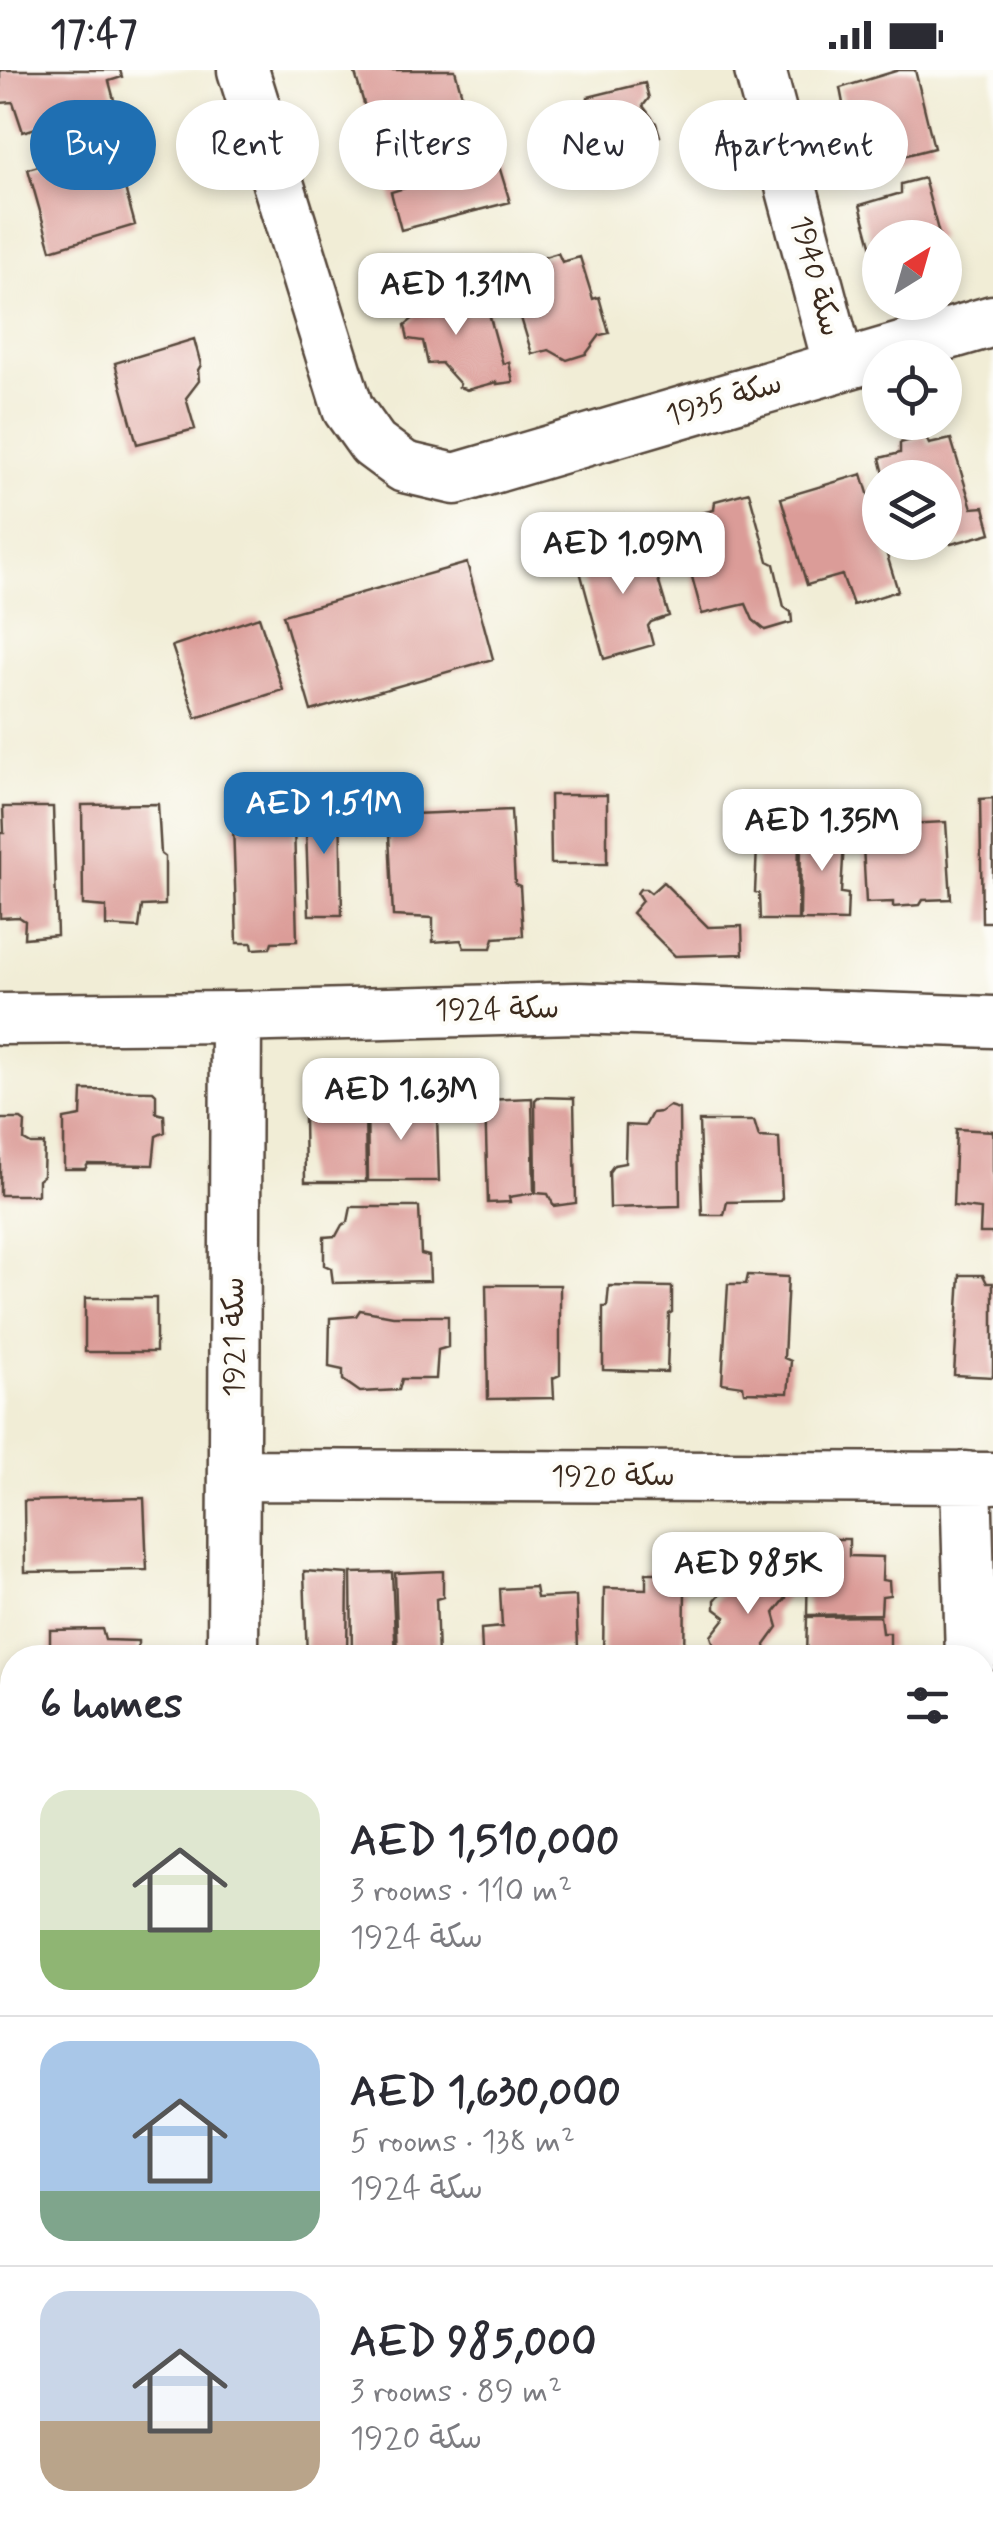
<!DOCTYPE html>
<meta charset="utf-8">
<style>
body{margin:0;font-family:Mynerve,"Playpen Sans Arabic",sans-serif;background:#f7f7f7;color:#2b2b33;height:100vh;display:flex;flex-direction:column;font-size:38px;white-space:nowrap}
*{box-sizing:border-box;margin:0}
p{font-size:32px;color:#7c7c81}
.icon{flex:none;width:55px;height:55px;fill:none;stroke:currentColor;stroke-width:2;stroke-linecap:round;stroke-linejoin:round}
.map{position:relative;flex:1;overflow:hidden}
.sheet{position:absolute;left:0px;top:1575px;width:995px;height:890px;display:flex;flex-direction:column;background:#fff;border-radius:40px 40px 0 0;box-shadow:0 5px 15px #0003}
.sheet>*{flex:none}
.guide{position:absolute;left:30px;top:30px;width:935px;height:90px;display:flex;gap:20px}
.needle{width:65px;rotate:37deg}
.controls{position:absolute;left:862px;top:150px;display:grid;gap:20px}
.controls a{display:grid;place-items:center;width:100px;height:100px;border-radius:50%;background:#fff;box-shadow:0 5px 15px #0003;font-size:50px}
.price{position:absolute;translate:-50% -85px;padding:0 22px;border-radius:20px;background:#fff;color:#222;font-size:32px;line-height:65px;filter:drop-shadow(0 2px 5px #0008)}
.price::after{content:'';position:absolute;left:50%;top:60px;width:30px;height:22px;margin-left:-15px;background:inherit;clip-path:polygon(0 0,100% 0,50% 100%)}
.price.on{background:#1f6fb2;color:#fff}
ul{padding:0;list-style:none}
li{display:flex;align-items:center;gap:30px;height:250px;padding:0 40px}
li+li{border-top:2px solid #e1e1e2}
li span{display:grid;place-items:center;flex:none;width:280px;height:200px;border-radius:30px;color:#555}
li>.icon{margin-inline-start:auto}
span .icon{width:120px;height:120px;fill:#fffc;stroke-width:1}
li b{font-size:42px}
h2{display:flex;justify-content:space-between;align-items:center;height:120px;padding:0 40px;font-size:42px}
.pill{padding:0 35px;border-radius:45px;background:#fff;box-shadow:0 5px 15px #0003;font-size:35px;line-height:90px}
.pill.on{background:#1f6fb2;color:#fff}
.status{display:flex;justify-content:space-between;align-items:center;height:70px;padding:0 50px;background:#fff;direction:ltr}
.status svg{height:28px;fill:currentColor}
.map>svg:first-child{display:block}
</style>
<div class="status"><b>17:47</b><svg viewBox="0 0 49 12"><path d="M0 12V9h3v3zM5 12V6h3v6zM10 12V3h3v9zM15 12V0h3v12zM26 1h20v11H26zM47 4h2v5h-2z"/></svg></div>
<div class="map">
<svg width="993" height="2465" viewBox="0 0 993 2465">
<rect width="100%" height="100%" fill="#fdfcf7"/>
<filter id="ink" filterUnits="userSpaceOnUse"><feTurbulence type="fractalNoise" baseFrequency=".01" numOctaves="2"/><feDisplacementMap in="SourceGraphic" scale="20" xChannelSelector="R" yChannelSelector="G"/><feConvolveMatrix kernelMatrix="1 2 1 2 8 2 1 2 1" color-interpolation-filters="sRGB"/></filter>
<filter id="wash" filterUnits="userSpaceOnUse"><feTurbulence type="fractalNoise" baseFrequency=".0048" numOctaves="4" result="noise"/><feDisplacementMap in="SourceGraphic" scale="40" xChannelSelector="R" yChannelSelector="G"/><feGaussianBlur stdDeviation="2.25" result="paint"/><feColorMatrix in="noise" values="0 0 0 0 0 0 0 0 0 0 0 0 0 0 0 0 0 1.4 0 .05"/><feComposite in="paint" operator="in"/></filter>
<g filter="url(#wash)">
<rect width="100%" height="100%" fill="#f1edd6"/>
<g id="blocks">
<path fill="#db9c98" d="M0 0H120L122 7 109 11 114 30 61 45 59 51 23 62 13 32 0 33Z
M354 0H455L464 33 382 56 378 45 368 47Z
M899 0H915L934 78 861 97 856 78 844 69 850 60 842 52 845 44 840 18Z
M645 13 649 28 643 36 656 53 660 66 645 73 643 84 614 92 608 100 577 103 565 58 573 48 570 39 587 33 588 27Z
M491 70 510 132 401 160 391 122 408 117 403 94Z
M113 74 135 155 51 180 28 99Z
M924 108 940 168H880L879 204 860 135 901 123V114Z
M558 183 562 192 580 187 593 229 599 227 609 263 600 265 586 284 567 290 549 280 532 284 506 198Z
M430 210 437 226 457 222 465 245 488 240 503 294 509 292 513 312 497 314V312L467 320 459 317 460 314 441 293 428 294 423 271 408 269 405 255 415 247 407 216Z
M194 269 201 295 198 300 199 311 186 328 195 359 137 374 115 293Z
M925 366 929 374 951 369 972 438 984 437 991 463 951 474 945 466V408H885L880 388 900 383V373Z
M862 404 880 462V472H883L898 521 853 535 842 505 807 515 781 428Z
M749 422 768 491 774 494 784 537 791 542 792 552 765 560 753 550 746 534 702 544 684 477 702 470 701 443 714 440 715 431Z
M646 469 669 546 651 552 648 556 653 575 604 589 577 490Z
M467 493 493 589 311 641 283 545Z
M259 547 283 620 196 648 172 576Z
M550 725H607V794H551Z
M993 728V852H982L980 729Z
M340 729 342 845H309L305 730Z
M158 734 161 784 165 787V835L142 836 139 858 106 856V837L83 835 82 735Z
M3 737H53L57 865 24 868 25 851 19 847 0 848V763H4Z
M511 740 515 814 520 816 523 866 494 868 491 878H464L461 870 433 872V848L393 846 388 745Z
M946 752 951 829 923 830 920 835 893 837V832L866 833 862 756Z
M294 753 297 871 272 872 270 878 253 879 252 873H237L233 754Z
M758 754 799 755 798 850H760L759 823 755 822Z
M801 755H845L841 823 848 824 847 851 800 850Z
M663 812 708 857 742 856 743 884 675 886 632 843 642 831 637 823 640 819H646L651 823Z
M82 1020 153 1021 156 1024V1043L164 1045 165 1062 156 1066 153 1095 88 1094 85 1099H64V1049L81 1046Z
M538 1027 574 1028 576 1133 554 1136 548 1124 536 1123 535 1030Z
M532 1028 534 1123 509 1127 510 1132 488 1133 485 1030Z
M315 1029H365L366 1112H305L304 1046 314 1045Z
M367 1029 411 1030 413 1042 415 1044 437 1045 439 1111H368Z
M669 1036 679 1039 680 1136 610 1138 609 1102 614 1095 625 1093 626 1055 645 1056 652 1043 660 1042Z
M0 1049H21L25 1052 24 1070 31 1074H44L43 1106 38 1110V1125H0Z
M699 1051H754L759 1067 779 1068 782 1128 780 1131 727 1132 724 1145H702Z
M956 1059 993 1061V1163H980L981 1139 953 1136Z
M351 1137H419L421 1184 429 1186 430 1211 333 1213 331 1198 324 1195V1167L336 1166 342 1155 348 1152Z
M748 1205 788 1207 784 1288 791 1291 788 1323 744 1322 743 1316 722 1313 728 1214H746Z
M960 1205H983L987 1213H993V1307L954 1305Z
M486 1215H560V1305L553 1308 554 1328 488 1329Z
M609 1216 672 1217V1242L669 1244 667 1302 603 1300V1237H607Z
M85 1228H156V1282H85Z
M360 1240 393 1246H448V1277L438 1280 436 1309H402L399 1320 360 1322 343 1310V1300L329 1297 330 1248 356 1246Z
M144 1428 147 1500 25 1502 24 1431Z
M813 1469H849V1486L883 1487 882 1510 889 1511 890 1525 882 1526 881 1544 807 1545 808 1487 812 1486Z
M764 1500 786 1517V1528L774 1543 778 1557 765 1575 767 1588H726L715 1579 711 1566 726 1547 715 1539V1530L726 1517 732 1521 742 1508 751 1513Z
M304 1501 348 1504 347 1588H307Z
M443 1501V1527L436 1529 438 1587 398 1588 395 1503Z
M392 1502 396 1588H352L351 1503Z
M646 1503H676V1519L685 1520 684 1588H603L604 1518 646 1519Z
M535 1517 537 1528 576 1526 578 1578 482 1583 481 1559 502 1557 500 1519Z
M880 1546 882 1563H890V1578L881 1579V1588H806L807 1547Z
M102 1559 105 1570 138 1571V1588H50V1560Z
M982 1865 993 1872V1919L989 1917 982 1926Z
M990 2129 993 2131V2211L982 2228V2141Z
M982 2364 990 2368 993 2364V2445L982 2439Z"/>
</g>
</g>
<g filter="url(#ink)">
<use href="#blocks" fill-opacity="0" stroke="#56473a" stroke-width="2.5"/>
<g fill="none" stroke-linecap="round" stroke-linejoin="round">
<defs>
<path id="minor" d="M243 0 348 339 373 374 404 397 455 409 993 251
M760 0 839 296
M0 949 236 947 577 938 993 952
M234 1405 993 1408
M966 1407 971 1588
M233 1588 236 947
M982 2039 993 2045
M0 2280H12
M665 2452 686 2465"/>
</defs>
<use href="#minor" stroke="#56473a" stroke-width="55"/>
<use href="#minor" stroke="#fff" stroke-width="50"/>
</g>
</g>
<g text-anchor="middle" dominant-baseline="central" stroke-width="8" stroke-linejoin="round" paint-order="stroke">
<g font-size="30" fill="#3b2a1e" stroke="#fdfcf7">
<text transform="translate(815 206) rotate(75)">سكة 1940</text>
<text transform="translate(724 330) rotate(-17)">سكة 1935</text>
<text transform="translate(497 940) rotate(-1)">سكة 1924</text>
<text transform="translate(234 1267) rotate(-90)">سكة 1921</text>
<text x="613" y="1406">سكة 1920</text>
</g>
</g>
</svg>
<div class="controls">
<a><svg class="needle" viewBox="-14 -14 28 28"><path d="M0-13l5 13h-10z" fill="#e53935"/><path d="M0 13l5-13h-10z" fill="#7c7c81"/></svg></a>
<a><svg class="icon" aria-label="locate" viewBox="0 0 24 24"><circle cx="12" cy="12" r="6"/><path d="M12 2v4M12 18v4M2 12h4M18 12h4"/></svg></a>
<a><svg class="icon" aria-label="layers" viewBox="0 0 24 24"><path d="M12 4l9 5-9 5-9-5zM3 14l9 5 9-5"/></svg></a>
</div>
<b class="price" style="left:456px;top:268px">AED 1.31M</b>
<b class="price" style="left:623px;top:527px">AED 1.09M</b>
<b class="price on" style="left:324px;top:787px">AED 1.51M</b>
<b class="price" style="left:822px;top:804px">AED 1.35M</b>
<b class="price" style="left:401px;top:1073px">AED 1.63M</b>
<b class="price" style="left:748px;top:1547px">AED 985K</b>
<div class="guide">
<a class="pill on">Buy</a>
<a class="pill">Rent</a>
<a class="pill">Filters</a>
<a class="pill">New</a>
<a class="pill">Apartment</a>
</div>
<section class="sheet">
<h2>6 homes<svg class="icon" aria-label="filters" viewBox="0 0 24 24"><path d="M4 7h16M4 17h16"/><circle cx="9" cy="7" r="2"/><circle cx="15" cy="17" r="2"/></svg></h2>
<ul>
<li><span style="background:linear-gradient(#dfe7d0 70%,#8fb573 0)"><svg class="icon" aria-label="home" viewBox="0 0 24 24"><path d="M3 11l9-7 9 7M6 9v11h12V9"/></svg></span><div><b>AED 1,510,000</b><p>3 rooms · 110 m²</p><p>سكة 1924</p></div></li>
<li><span style="background:linear-gradient(#a9c7e8 75%,#7fa58c 0)"><svg class="icon" aria-label="home" viewBox="0 0 24 24"><path d="M3 11l9-7 9 7M6 9v11h12V9"/></svg></span><div><b>AED 1,630,000</b><p>5 rooms · 138 m²</p><p>سكة 1924</p></div></li>
<li><span style="background:linear-gradient(#c9d6e8 65%,#b9a48a 0)"><svg class="icon" aria-label="home" viewBox="0 0 24 24"><path d="M3 11l9-7 9 7M6 9v11h12V9"/></svg></span><div><b>AED 985,000</b><p>3 rooms · 89 m²</p><p>سكة 1920</p></div></li>
</ul>
</section>
</div>
